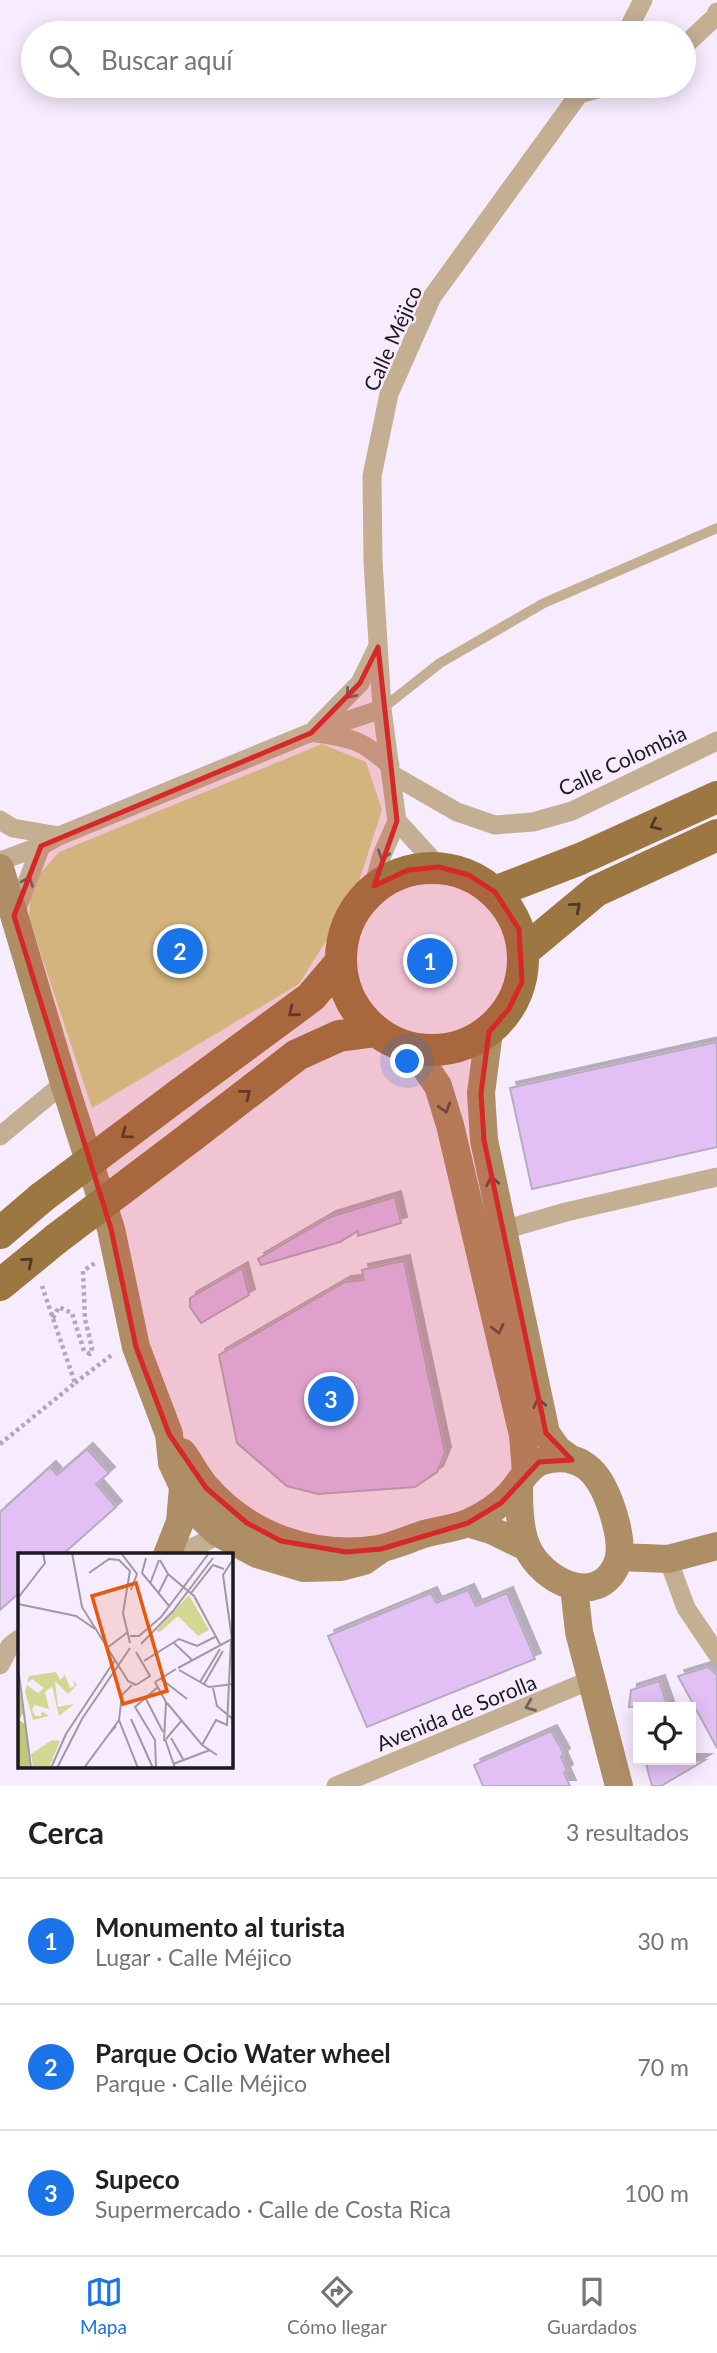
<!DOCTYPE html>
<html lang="es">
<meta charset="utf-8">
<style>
body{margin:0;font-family:Lato,sans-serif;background:#f2f2f2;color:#202124}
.controls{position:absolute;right:21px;bottom:21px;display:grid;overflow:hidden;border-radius:0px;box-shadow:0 4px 18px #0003}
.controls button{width:63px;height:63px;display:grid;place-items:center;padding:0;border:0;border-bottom:2px solid #e0e0e0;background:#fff;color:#202124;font:35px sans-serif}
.you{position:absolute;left:408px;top:1062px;width:24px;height:24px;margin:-18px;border:5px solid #fff;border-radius:50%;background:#1a73e8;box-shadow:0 0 0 10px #1a73e833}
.badge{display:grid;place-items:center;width:46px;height:46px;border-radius:50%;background:#1a73e8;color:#fff;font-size:23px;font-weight:700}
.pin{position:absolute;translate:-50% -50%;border:4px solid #fff;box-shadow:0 2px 7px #0006}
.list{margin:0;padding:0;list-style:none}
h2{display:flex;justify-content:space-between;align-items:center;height:91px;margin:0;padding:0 28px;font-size:30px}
h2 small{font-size:23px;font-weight:400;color:#757577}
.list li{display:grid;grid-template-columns:46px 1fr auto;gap:21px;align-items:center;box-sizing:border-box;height:126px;padding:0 28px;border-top:2px solid #e0e0e0}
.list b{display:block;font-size:26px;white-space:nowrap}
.list p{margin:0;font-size:23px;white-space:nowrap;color:#757577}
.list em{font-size:23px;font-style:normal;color:#757577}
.icon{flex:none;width:38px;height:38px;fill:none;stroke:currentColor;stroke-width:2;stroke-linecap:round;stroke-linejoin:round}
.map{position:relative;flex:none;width:717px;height:1786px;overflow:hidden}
.search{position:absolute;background:#fff;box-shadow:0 4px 18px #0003;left:21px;right:21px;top:21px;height:77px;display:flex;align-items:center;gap:18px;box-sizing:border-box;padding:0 24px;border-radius:38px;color:#757577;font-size:26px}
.sheet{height:469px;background:#fff}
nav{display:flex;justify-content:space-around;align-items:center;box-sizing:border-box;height:98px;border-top:2px solid #e0e0e0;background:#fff;font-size:19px;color:#757577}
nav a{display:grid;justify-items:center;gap:4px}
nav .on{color:#1a73e8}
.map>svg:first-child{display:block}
</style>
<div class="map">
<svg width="717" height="1786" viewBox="0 0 717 1786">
<defs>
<filter id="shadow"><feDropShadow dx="6" dy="-6" stdDeviation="0" flood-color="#0004"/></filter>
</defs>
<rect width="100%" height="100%" fill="#f7ecfe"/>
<!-- green -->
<path fill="#d2d792" d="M322,744L366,762L382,810L355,894L299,984L92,1108L29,918L31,884L59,852Z"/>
<!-- building -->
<path fill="#e2c0f6" stroke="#b6acbd" stroke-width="2" filter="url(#shadow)" d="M717,1042V1147L532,1189L510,1088Z
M395,1197L401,1223L358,1236V1231L340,1242L261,1265L258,1259L330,1217Z
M404,1261L445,1453L437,1472L415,1487L318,1494L287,1486L237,1443L219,1355L345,1282L364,1280L362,1270Z
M242,1268L249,1295L201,1323L190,1307V1298Z
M87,1449L109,1473L96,1484L116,1507L62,1555H19V1593L0,1610V1512L50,1467L57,1475Z
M468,1590L476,1606L507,1593L535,1659L367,1727L328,1636L431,1593L436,1603Z
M708,1667L717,1675V1748L678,1676Z
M659,1681L668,1707H629L631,1690Z
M551,1731L564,1754L561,1757L567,1770L564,1773L570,1786H483L474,1765Z
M645,1760H705L661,1786H652Z"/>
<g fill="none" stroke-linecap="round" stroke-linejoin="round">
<!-- path -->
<path stroke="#b0a8b6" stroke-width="4.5" stroke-dasharray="3.5 3.5" stroke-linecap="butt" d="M53,1318L59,1307L72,1313L84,1351L90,1354L92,1348L85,1319L83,1271L95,1263
M75,1383L113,1354
M0,1444L75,1383L42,1286"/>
<!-- service -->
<path stroke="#c4af93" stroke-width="10" d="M383,708L440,663L544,603L717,528"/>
<!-- minor -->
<path stroke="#c4af93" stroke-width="19" d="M626,33L643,0
M684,46L715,17L717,12
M579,94L609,86
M315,729L360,683L377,648
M316,733C354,739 360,739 390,765
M391,774L457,812L495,825L533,822L572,811L717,741
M0,820L13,828L59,836
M397,821L439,867
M0,861L41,846L59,836L307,734L382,709
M372,891L382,855L397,821L382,709L373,561L372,476L389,394L432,297L585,86
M14,916L41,846
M0,1136L64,1083
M503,1230L566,1212L717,1177
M176,1555L209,1540L218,1533
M668,1559L686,1608L717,1654
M0,1665L10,1646L19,1639
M336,1786L593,1679"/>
<!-- secondary -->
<path stroke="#ae8f65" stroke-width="28" d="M0,868L64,1083L111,1229L136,1347L169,1434L172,1463L194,1510L218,1533L257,1554L304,1568L341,1567L364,1561L381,1549
M489,1032L481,1093L484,1140L546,1433L558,1450L572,1460
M412,1048L438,1086L450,1125L523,1435L526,1473
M182,1452C191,1464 197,1477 206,1487C249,1537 315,1559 378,1549C394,1546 409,1539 424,1534C438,1530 458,1528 470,1522C483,1516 499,1506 509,1495C520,1484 527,1466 542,1461C589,1447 606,1485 616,1523C619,1535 622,1552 617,1564C597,1610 541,1580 527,1547C519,1529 519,1503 519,1484
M468,1523L491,1530L526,1547
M167,1555L180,1522L183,1487
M619,1557L668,1559L717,1546
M574,1587L579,1632L619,1786"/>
<!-- primary -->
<path stroke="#9d7741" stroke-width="32" d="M341 959a91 91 0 1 1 182 0a91 91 0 1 1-182 0Z
M495,892L580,859L717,797
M524,951L596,891L717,835
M181,1093L311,997L340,963
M192,1136L297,1055L339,1036L376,1031
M0,1233L41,1198
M0,1285L56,1239"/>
<!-- primary-bridge -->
<path stroke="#9d7741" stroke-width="32" d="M41,1198L181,1093
M56,1239L192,1136"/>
</g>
<!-- one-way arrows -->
<defs><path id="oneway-chevron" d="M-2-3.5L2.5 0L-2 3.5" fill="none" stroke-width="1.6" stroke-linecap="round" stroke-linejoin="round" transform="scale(1.75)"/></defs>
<g stroke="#70645a">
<use href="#oneway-chevron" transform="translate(350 694) rotate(131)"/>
<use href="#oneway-chevron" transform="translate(383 855) rotate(110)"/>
<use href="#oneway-chevron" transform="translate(28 881) rotate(-69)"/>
<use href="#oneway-chevron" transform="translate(530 1706) rotate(158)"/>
</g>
<g stroke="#4a3a2c">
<use href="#oneway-chevron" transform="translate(655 825) rotate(155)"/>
<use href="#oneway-chevron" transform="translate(576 907) rotate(-41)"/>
<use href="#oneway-chevron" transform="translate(293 1012) rotate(141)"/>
<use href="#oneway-chevron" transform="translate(246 1094) rotate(-38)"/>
<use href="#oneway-chevron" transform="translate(126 1134) rotate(143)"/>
<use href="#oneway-chevron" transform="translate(28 1262) rotate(-40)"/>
</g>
<g stroke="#5e4e3f">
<use href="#oneway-chevron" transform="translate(445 1108) rotate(73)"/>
<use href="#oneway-chevron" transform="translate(492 1181) rotate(-102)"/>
<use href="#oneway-chevron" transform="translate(498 1329) rotate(77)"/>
<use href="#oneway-chevron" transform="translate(539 1403) rotate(-102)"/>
</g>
<!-- marked area -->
<path fill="#d62828" fill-opacity="0.2" stroke="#d62828" stroke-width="5" stroke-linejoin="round" d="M378,647L397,821L374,886L408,870L439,867L469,875L495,892L519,929L522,982L509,1009L489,1032L481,1093L484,1140L546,1433L572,1460L539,1462L501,1503L468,1523L381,1549L346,1552L281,1541L247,1523L206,1488L169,1434L136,1347L111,1229L14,916L41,846L311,733L360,683Z"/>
<g text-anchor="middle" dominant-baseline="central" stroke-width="5" stroke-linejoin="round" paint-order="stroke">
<!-- street labels -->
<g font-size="21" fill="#1d1920" stroke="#f7ecfe">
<text transform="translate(392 338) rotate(-66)">Calle Méjico</text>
<text transform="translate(622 760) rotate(-25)">Calle Colombia</text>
<text transform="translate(456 1712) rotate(-22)">Avenida de Sorolla</text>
</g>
</g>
<!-- overview -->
<g transform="translate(18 1553)">
<rect width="215" height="215" fill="#f7ecfe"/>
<path d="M171,42L191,77L180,83L160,63L142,79L138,78ZM38,119L42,127L47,122L52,135L57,133L55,127L59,132L50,141L37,128L40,154L56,151L41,163L34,133L27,139L31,156L17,152L14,156L17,163H23L24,158L31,163L15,167L7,138L9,132L20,140L26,135L14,126L9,130L11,123ZM34,187L42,188L31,215H15L13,201Z" fill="#d2d792"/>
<path d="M0,126L5,160L1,167L7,171L12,215H0Z" fill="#c1c678"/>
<path fill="none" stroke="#a098a5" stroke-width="2" d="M54,0L64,54L110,128L118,132M103,0L119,21L113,37M128,5L124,20L152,54M142,7L150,21L176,43L203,93M71,20L91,6L101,7L112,18L105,60L112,90M132,31L141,7M173,40L195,12L206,16M140,41L150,21M0,45L27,10L25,0M0,51L58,63L77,76M112,83H121L143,64L191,0M156,90L174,107M123,91L155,58L195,5M89,95L110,79M118,99L132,123L118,132M126,108L161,86L179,93L197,84M0,114L13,215M160,115L214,86L205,22L216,5M161,117L191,134L216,131M142,125L169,146M137,129L148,149L146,188M137,129L158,116M182,129L202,96M186,131L205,98M114,132L104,142L101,167L120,215M195,135L199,153L216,167M127,144L145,179M149,150L184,192L199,202M113,166L135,215M98,173L91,181L101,167M153,185L165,206M147,186L157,215M148,186L164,167M184,192L198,167L209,172L213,88M155,211L192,197M33,215L48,181L97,107M39,215L64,166L112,95M66,215L91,181M138,215L137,187L117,154L140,134"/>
<path fill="#e8590c" fill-opacity="0.15" stroke="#e8590c" stroke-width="3.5" d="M118,30L149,138L105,151L74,43Z"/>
<rect width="215" height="215" fill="none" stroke="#1d1920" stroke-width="3.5"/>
</g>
</svg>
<div class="controls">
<button><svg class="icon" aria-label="locate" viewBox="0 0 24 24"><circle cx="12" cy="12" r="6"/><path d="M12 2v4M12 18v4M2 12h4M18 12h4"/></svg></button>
</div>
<div class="you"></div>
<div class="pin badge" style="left:430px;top:961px">1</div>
<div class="pin badge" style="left:180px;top:951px">2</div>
<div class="pin badge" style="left:331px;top:1399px">3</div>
<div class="search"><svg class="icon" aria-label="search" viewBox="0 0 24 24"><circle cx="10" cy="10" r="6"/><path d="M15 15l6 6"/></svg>Buscar aquí</div>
</div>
<section class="sheet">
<h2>Cerca<small>3 resultados</small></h2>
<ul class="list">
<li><span class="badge">1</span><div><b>Monumento al turista</b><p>Lugar · Calle Méjico</p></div><em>30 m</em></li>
<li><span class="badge">2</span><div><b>Parque Ocio Water wheel</b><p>Parque · Calle Méjico</p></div><em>70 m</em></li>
<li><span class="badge">3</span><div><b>Supeco</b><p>Supermercado · Calle de Costa Rica</p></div><em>100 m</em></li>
</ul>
</section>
<nav>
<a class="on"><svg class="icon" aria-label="map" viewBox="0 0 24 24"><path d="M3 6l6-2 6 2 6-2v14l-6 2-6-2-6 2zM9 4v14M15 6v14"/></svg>Mapa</a>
<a><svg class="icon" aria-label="directions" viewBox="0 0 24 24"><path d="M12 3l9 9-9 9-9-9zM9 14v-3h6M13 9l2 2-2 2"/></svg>Cómo llegar</a>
<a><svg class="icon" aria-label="saved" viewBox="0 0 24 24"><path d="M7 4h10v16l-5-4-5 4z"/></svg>Guardados</a>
</nav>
